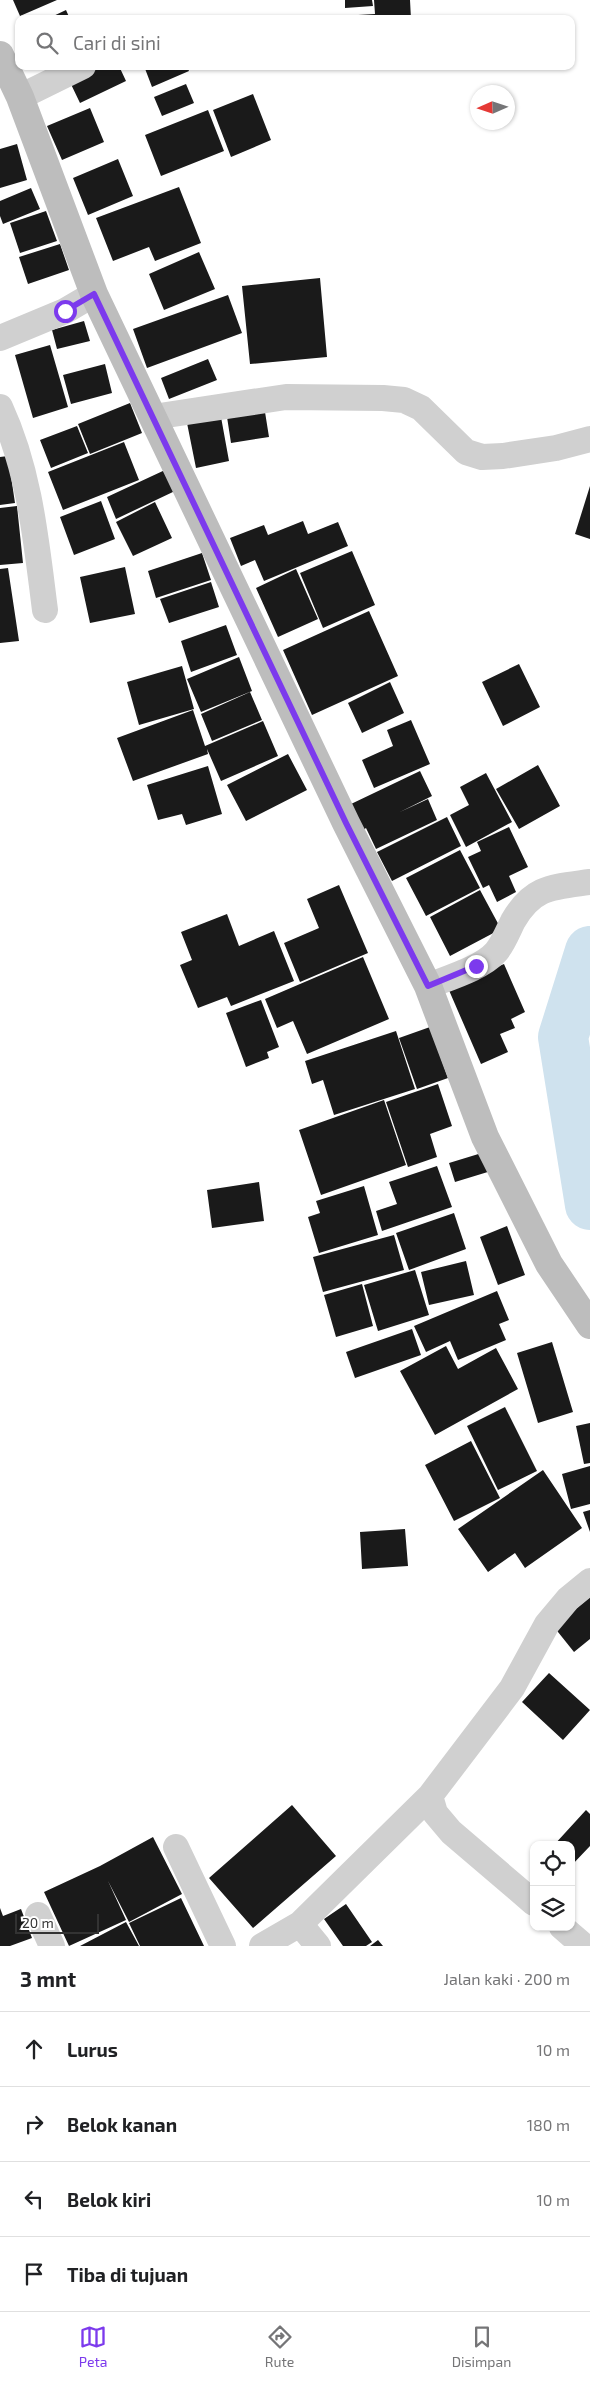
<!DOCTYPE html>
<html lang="id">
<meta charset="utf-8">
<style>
body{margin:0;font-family:"Exo 2",sans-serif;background:#f2f2f2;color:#202124}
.controls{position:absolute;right:15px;bottom:15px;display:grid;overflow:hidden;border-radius:10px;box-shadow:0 1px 4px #0004}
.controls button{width:45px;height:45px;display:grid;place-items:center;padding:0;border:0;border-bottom:1px solid #e0e0e0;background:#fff;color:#202124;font:25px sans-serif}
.compass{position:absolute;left:470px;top:85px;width:45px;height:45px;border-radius:50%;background:#fff;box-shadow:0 1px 4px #0004;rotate:267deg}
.scale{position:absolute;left:15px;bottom:12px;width:84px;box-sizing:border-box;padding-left:5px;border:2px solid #333;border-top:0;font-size:14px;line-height:18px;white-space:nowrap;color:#333;-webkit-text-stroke:4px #fff;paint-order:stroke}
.stop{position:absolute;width:15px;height:15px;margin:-11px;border:4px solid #7c3aed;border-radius:50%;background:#fff}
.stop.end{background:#7c3aed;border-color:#fff;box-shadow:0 1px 5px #0008}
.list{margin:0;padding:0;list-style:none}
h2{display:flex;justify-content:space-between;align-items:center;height:65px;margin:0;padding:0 20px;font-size:21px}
h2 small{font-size:16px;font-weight:400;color:#757577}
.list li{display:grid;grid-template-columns:32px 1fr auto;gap:15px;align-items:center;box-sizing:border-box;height:75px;padding:0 20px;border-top:1px solid #e0e0e0}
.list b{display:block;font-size:19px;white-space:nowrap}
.list em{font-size:16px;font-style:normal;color:#757577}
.icon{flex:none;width:28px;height:28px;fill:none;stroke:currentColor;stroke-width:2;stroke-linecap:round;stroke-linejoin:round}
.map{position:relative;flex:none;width:590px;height:1946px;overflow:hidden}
.search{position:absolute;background:#fff;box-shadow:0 1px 4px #0004;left:15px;right:15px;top:15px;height:55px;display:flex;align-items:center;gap:12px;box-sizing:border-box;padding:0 18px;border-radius:10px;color:#757577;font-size:19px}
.sheet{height:365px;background:#fff}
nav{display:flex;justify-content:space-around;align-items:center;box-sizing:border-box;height:70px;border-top:1px solid #e0e0e0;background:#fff;font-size:14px;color:#757577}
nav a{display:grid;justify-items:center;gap:2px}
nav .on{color:#7c3aed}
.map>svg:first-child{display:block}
</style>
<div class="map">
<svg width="590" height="1946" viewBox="0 0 590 1946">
<rect width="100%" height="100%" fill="#fff"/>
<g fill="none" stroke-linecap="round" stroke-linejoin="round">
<!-- river -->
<path stroke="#cfe2ee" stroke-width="50" d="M590,951L563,1037L590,1205"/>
</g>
<!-- building -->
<path fill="#1a1a1a" d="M13,0H57L20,16Z
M345,0H372L373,6L345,8Z
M374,0H410L411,19H324V17L375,14Z
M66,10L70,19H47Z
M94,66H119L126,81L80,103L68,78Z
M144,66H187L189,71L152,87Z
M186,84L194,103L162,116L154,97Z
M253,94L271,140L231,157L213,110Z
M90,108L104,142L62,160L47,126Z
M208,110L224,151L161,176L145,135Z
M17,144L27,180L0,188V149Z
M118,159L133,196L88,215L73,178Z
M179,187L201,243L155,261L149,247L113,261L96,218Z
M31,188L40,209L3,224L0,216V201Z
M46,211L57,241L20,253L10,223Z
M60,244L69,270L28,284L19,257Z
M199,252L215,289L164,310L149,274Z
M320,278L327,357L250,364L242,286Z
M228,295L242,333L147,368L133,329Z
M84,321L90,341L57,349L52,330Z
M50,345L68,407L33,418L15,355Z
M208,359L217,380L169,399L161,378Z
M105,364L112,393L71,404L63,375Z
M130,403L142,433L90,454L78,424Z
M265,412L269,437L231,443L227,417Z
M221,417L229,461L196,468L187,423Z
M77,426L88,453L51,468L40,440Z
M124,442L139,480L63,510L48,472Z
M8,456L15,503L0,505V457Z
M165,470L175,491L116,519L107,497Z
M590,486V539L575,534Z
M101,501L115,539L74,555L60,517Z
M155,502L172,538L133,556L116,522Z
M17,506L23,563L0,565V508Z
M303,521L308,534L338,522L348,546L264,581L255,560L241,566L230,538L264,525L268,535Z
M352,551L375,605L323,628L300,573Z
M202,553L211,580L156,598L148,571Z
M125,567L135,614L90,623L80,577Z
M8,568L19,641L0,643V569Z
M296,569L318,619L278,637L256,588Z
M211,582L219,607L169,623L160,599Z
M369,611L398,676L312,715L283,650Z
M226,625L237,655L191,672L181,641Z
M239,657L252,691L201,712L187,679Z
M519,664L540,707L503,726L482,682Z
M182,666L194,709L139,725L127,682Z
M390,682L404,713L362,733L348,703Z
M250,692L262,720L212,741L201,714Z
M193,710L205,746L263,721L278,756L221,781L207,749L208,754L133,781L117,738Z
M411,720L430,764L374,788L362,760L393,746L387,730Z
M288,754L307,790L246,821L227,785Z
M538,765L560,806L519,829L496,789Z
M208,766L222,814L186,825L182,814L158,820L147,785Z
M420,771L432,796L400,812L428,799L437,820L376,849L366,828L363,830L351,804Z
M486,773L512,822L466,847L450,815L469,805L460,787Z
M447,817L461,846L392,881L377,852Z
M509,827L528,867L509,876L516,892L497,902L489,885L483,888L468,857L481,851L477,842Z
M460,850L480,888L426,916L406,878Z
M339,885L368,953L300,982L284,943L319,928L307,899Z
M480,890L501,929L450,956L430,917Z
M227,914L239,946L274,931L294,981L231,1006L227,997L198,1008L180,965L192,960L181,932Z
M363,957L389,1019L307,1054L293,1021L277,1028L265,999Z
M504,964L525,1012L511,1019L515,1028L500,1034L508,1052L481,1064L448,988Z
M261,1000L279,1047L267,1052L269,1058L246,1067L226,1013Z
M430,1027L448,1078L417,1089L399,1038Z
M396,1031L415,1089L334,1115L323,1080L312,1084L305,1061Z
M438,1084L452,1126L430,1134L437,1157L408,1167L386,1102Z
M384,1100L406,1165L321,1195L299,1130Z
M485,1152L491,1171L455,1182L449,1163Z
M437,1166L452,1207L382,1231L376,1211L397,1204L389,1182Z
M259,1182L264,1221L212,1228L207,1190Z
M364,1186L378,1235L319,1253L308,1217L320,1213L316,1201Z
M454,1213L466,1249L409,1270L396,1233Z
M507,1226L525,1275L498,1285L480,1237Z
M394,1235L404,1270L323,1292L313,1257Z
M466,1261L474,1295L429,1305L421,1272Z
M415,1270L429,1315L378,1331L364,1285Z
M362,1284L373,1326L336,1337L324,1295Z
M497,1291L509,1320L499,1324L506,1340L458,1360L450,1341L426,1352L414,1326Z
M412,1329L421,1355L355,1378L346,1352Z
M552,1342L573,1412L538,1423L517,1353Z
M446,1346L458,1369L496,1348L518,1389L435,1435L400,1371Z
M505,1407L537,1471L498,1490L467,1426Z
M590,1423V1463L584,1464L576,1426Z
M471,1441L500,1498L454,1521L425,1465Z
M590,1466V1504L571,1509L562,1474Z
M543,1470L582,1528L525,1568L515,1553L488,1572L458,1529Z
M590,1510V1532L583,1512Z
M405,1529L408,1566L362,1569L360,1532Z
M590,1597V1639L574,1652L554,1627Z
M549,1673L590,1710L563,1740L522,1702Z
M292,1805L336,1856L253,1928L209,1878Z
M586,1810L590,1814V1846L571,1866V1845H554Z
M153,1837L182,1894L129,1922L108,1881L126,1920L69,1946L44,1892L100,1866Z
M181,1898L204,1946H140L129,1923Z
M346,1904L372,1942L366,1946H343L324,1919Z
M0,1908L3,1916L21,1909L32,1938L10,1946H0Z
M126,1922L139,1946H80Z
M378,1940L383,1946H370Z"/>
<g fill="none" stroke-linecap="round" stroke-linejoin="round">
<!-- street -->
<path stroke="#d0d0d0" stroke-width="26" d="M20,97L83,66
M0,338L65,311L94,294
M0,407C30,472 36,540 45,610
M153,417L286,397L383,398L404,400L421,408L466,452L482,457L503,456L556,448L590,439
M428,986C448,978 482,968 496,952C503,944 508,931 513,921C533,886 553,887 590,882
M176,1847L223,1946
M534,1903L451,1832L435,1813L430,1796L512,1688L547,1624L568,1599L590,1581
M38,1915L52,1946
M300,1924L318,1946
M562,1927L584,1946
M262,1946L300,1924L430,1796"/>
<!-- secondary -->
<path stroke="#bdbdbd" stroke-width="28" d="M0,55L20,97L94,294L346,823L428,986L485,1137L549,1264L590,1325"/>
</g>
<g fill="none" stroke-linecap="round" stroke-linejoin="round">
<!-- route -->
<path stroke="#7c3aed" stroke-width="6" d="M65,311L94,294L346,823L428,986L476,966"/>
</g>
</svg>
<div class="controls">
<button><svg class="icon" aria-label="locate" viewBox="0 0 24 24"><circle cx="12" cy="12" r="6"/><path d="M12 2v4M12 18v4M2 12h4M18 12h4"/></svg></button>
<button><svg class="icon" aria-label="layers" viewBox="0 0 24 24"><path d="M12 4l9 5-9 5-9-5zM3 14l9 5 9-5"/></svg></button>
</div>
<svg class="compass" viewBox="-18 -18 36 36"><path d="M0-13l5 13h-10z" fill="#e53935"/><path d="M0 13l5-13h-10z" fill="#757577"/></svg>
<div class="scale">20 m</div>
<div class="stop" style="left:65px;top:311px"></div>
<div class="stop end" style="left:476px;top:966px"></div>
<div class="search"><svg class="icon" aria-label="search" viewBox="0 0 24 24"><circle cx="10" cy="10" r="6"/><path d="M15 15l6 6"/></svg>Cari di sini</div>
</div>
<section class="sheet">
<h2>3 mnt<small>Jalan kaki · 200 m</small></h2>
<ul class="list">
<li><svg class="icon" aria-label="ahead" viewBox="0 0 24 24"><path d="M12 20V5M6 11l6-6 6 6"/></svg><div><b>Lurus</b></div><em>10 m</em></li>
<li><svg class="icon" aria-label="right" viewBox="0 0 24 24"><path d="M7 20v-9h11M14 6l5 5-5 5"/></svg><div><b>Belok kanan</b></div><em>180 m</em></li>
<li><svg class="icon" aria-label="left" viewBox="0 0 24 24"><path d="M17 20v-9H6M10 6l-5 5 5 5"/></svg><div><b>Belok kiri</b></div><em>10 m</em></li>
<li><svg class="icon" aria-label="arrive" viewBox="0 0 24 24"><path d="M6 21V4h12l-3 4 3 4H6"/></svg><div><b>Tiba di tujuan</b></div></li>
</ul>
</section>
<nav>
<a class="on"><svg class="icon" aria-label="map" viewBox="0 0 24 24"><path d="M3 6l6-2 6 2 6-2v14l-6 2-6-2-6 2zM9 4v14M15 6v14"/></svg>Peta</a>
<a><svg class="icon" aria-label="directions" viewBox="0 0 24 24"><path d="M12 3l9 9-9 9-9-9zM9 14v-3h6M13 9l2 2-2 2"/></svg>Rute</a>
<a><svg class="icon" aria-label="saved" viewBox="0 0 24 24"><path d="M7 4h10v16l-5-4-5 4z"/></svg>Disimpan</a>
</nav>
